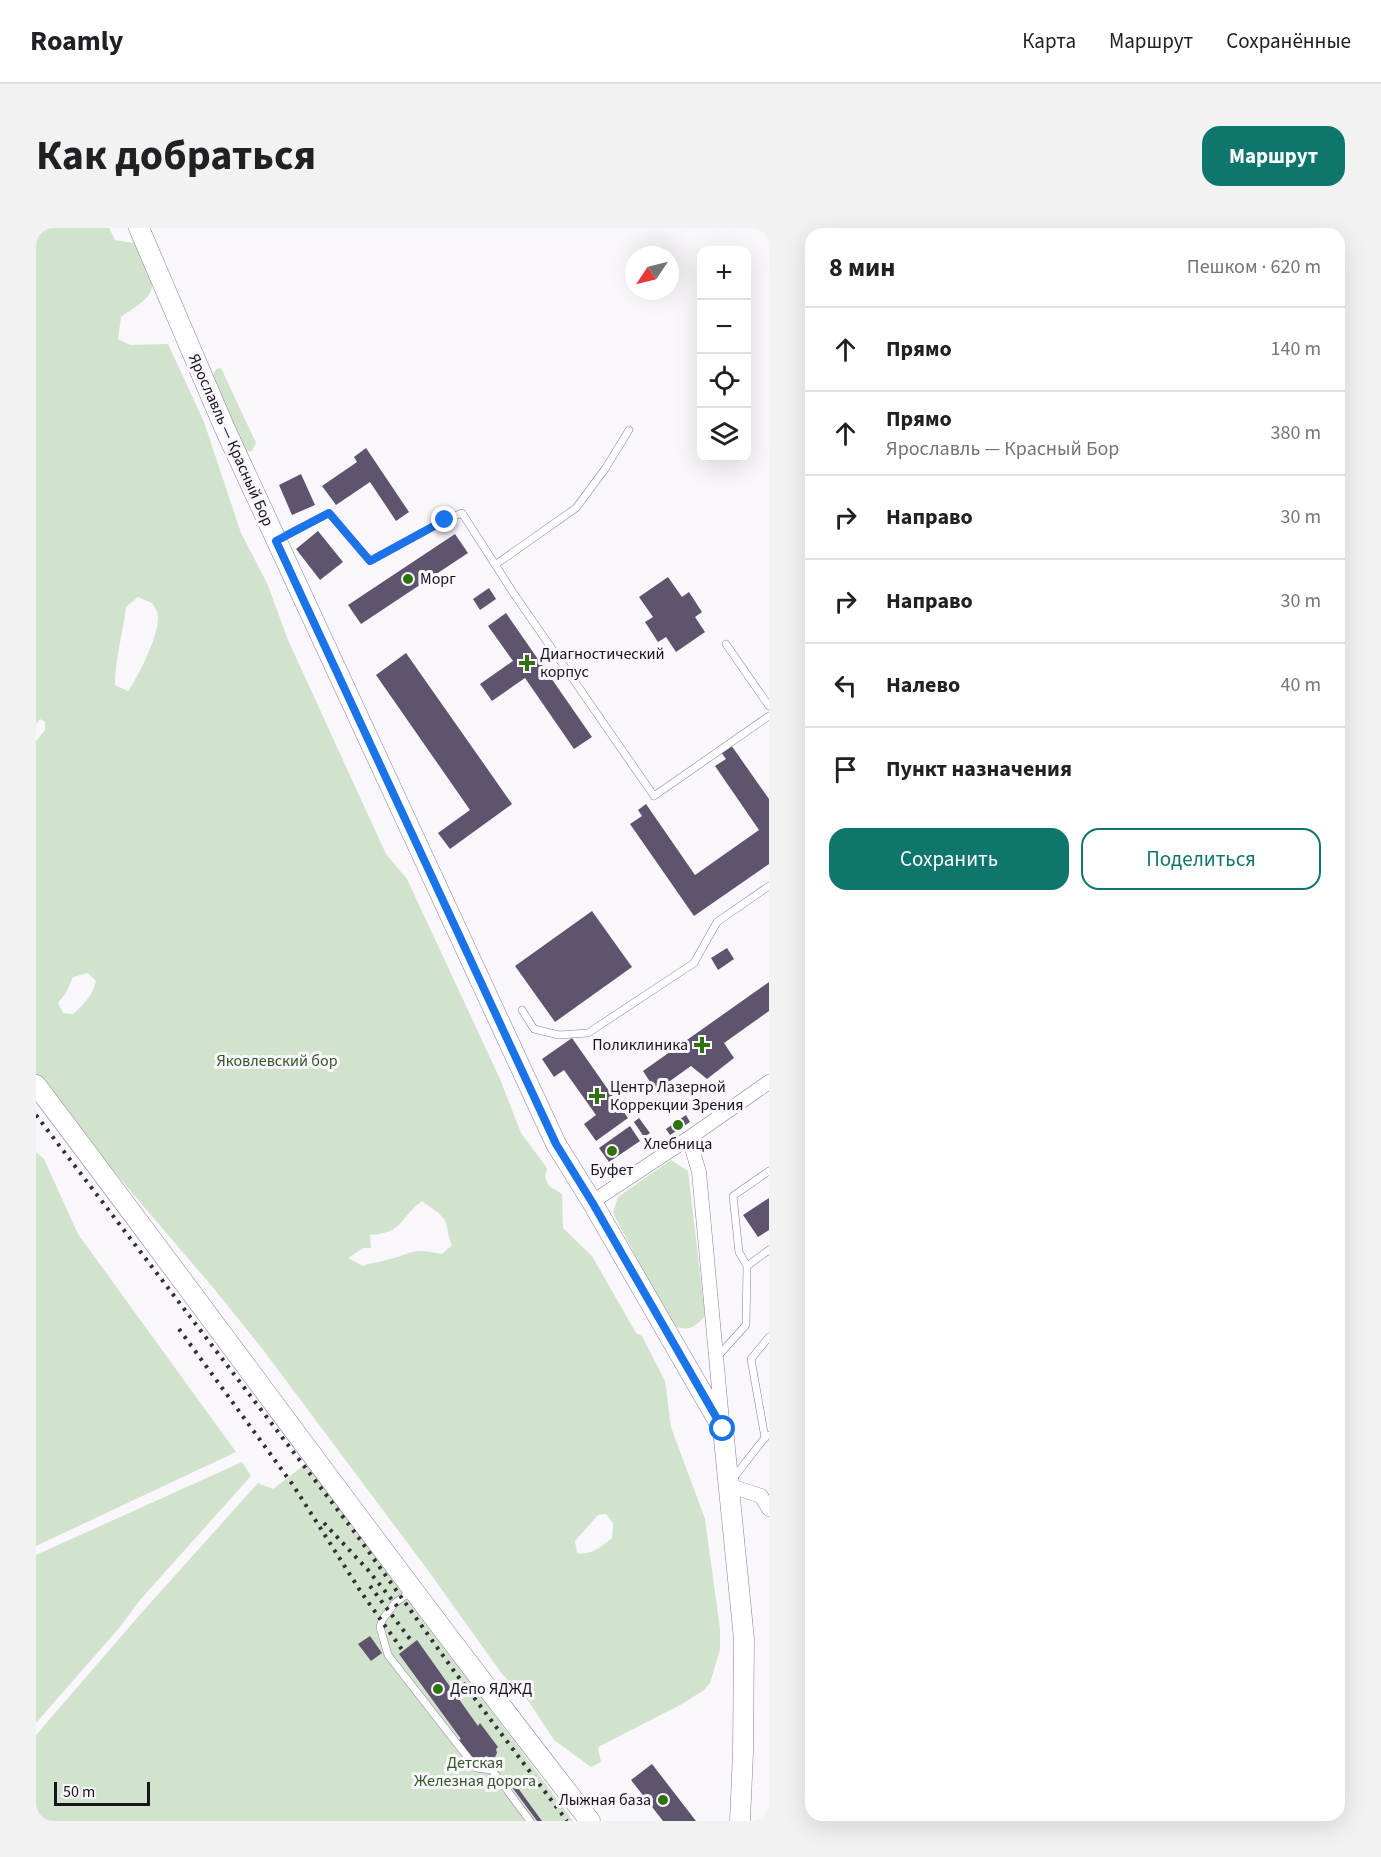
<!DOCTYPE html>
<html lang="ru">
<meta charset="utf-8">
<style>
body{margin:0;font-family:"Source Sans 3",sans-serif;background:#f2f2f2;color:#202124}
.controls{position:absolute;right:18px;top:18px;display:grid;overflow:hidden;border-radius:12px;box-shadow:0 6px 24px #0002}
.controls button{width:54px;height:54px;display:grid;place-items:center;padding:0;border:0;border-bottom:2px solid #e0e0e0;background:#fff;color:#202124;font:30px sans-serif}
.compass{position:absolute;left:589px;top:18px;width:54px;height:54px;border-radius:50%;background:#fff;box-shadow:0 6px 24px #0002;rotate:235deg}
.scale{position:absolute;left:18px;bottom:15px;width:96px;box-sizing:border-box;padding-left:6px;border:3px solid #18141e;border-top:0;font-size:16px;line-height:21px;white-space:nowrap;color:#18141e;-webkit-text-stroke:4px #f9f6fc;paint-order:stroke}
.stop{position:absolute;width:18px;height:18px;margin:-14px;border:4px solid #1a73e8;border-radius:50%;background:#fff}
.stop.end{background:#1a73e8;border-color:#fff;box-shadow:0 2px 6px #0008}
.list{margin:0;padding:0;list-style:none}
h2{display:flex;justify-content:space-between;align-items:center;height:78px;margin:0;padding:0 24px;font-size:26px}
h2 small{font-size:20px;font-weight:400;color:#757577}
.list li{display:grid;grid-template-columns:39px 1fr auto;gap:18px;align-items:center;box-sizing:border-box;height:84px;padding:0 24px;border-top:2px solid #e0e0e0}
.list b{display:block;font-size:22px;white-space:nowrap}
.list p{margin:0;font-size:20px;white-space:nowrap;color:#757577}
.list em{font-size:20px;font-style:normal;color:#757577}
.actions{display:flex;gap:12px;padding:18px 24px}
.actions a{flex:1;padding:14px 0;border:2px solid #0f766e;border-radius:18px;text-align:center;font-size:21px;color:#0f766e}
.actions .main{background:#0f766e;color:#fff}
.icon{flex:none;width:33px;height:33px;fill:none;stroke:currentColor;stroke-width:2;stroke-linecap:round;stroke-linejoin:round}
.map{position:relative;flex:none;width:733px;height:1593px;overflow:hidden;border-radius:18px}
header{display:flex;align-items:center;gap:36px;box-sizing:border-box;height:84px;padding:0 30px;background:#fff;border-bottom:2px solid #e0e0e0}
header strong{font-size:28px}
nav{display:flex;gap:33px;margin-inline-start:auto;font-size:21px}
.intro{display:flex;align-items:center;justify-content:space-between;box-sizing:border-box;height:144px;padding:0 36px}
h1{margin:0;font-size:42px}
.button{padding:15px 27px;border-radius:18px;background:#0f766e;color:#fff;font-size:21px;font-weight:700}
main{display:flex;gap:36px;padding:0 36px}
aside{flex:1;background:#fff;border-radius:18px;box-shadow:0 6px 24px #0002}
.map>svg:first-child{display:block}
</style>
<header>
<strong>Roamly</strong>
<nav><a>Карта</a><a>Маршрут</a><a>Сохранённые</a></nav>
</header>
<div class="intro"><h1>Как добраться</h1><a class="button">Маршрут</a></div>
<main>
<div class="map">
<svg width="733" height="1593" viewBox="0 0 733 1593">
<rect width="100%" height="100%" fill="#f9f6fc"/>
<!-- green -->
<path fill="#d2e3cd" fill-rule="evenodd" d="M0,0H73L79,12L98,15C107,28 124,53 112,68C106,76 93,83 85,89L82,111L94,117L132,116L168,194L205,305L231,355L252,412L350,626L371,651L464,851L485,905L511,940L509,949L513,958L526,966L527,1000L556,1028L600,1105L606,1108L629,1153L635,1199L669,1291L684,1401V1422L674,1455L668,1462L646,1476L562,1519L565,1534L555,1539L518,1512L493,1474L466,1446L391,1341L228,1123L179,1062L45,905L0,846V513L9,502V494L4,491L0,496ZM102,369L116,375C118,378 122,384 122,388C123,408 103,447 92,463L79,457C79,431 87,405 90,379ZM52,745L60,753C57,767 48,776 37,786L27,785L22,775L30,765L37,749ZM386,973C393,979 405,985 409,993C413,1000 410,1006 416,1017L406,1026C374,1019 379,1025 350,1032C342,1035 335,1034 327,1038L312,1030L327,1020H335L334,1007C368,1005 363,990 386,973ZM570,1286L577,1295L576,1310C566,1318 555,1328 541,1325L539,1313L562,1287Z
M185,140L220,215L216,223L206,224L175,151L180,141Z
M0,924L8,931L42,1006L200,1224L0,1318Z
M635,932L652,943L669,1088C657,1101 654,1103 636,1098L577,985L582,969Z
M206,1234L215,1248L104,1372L84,1399L0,1495V1327Z
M272,1234L537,1593H0V1507L108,1382L222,1255L237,1261Z"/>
<!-- building -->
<path fill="#5f546e" d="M330,220L373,284L360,293L334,254L300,277L286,258L321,234L318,229Z
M265,246L279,277L256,287L243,257Z
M282,303L307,334L284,352L260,321Z
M419,306L432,325L325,396L312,377Z
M632,349L646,369L653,364L666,384L659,389L669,404L640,424L630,409L622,414L609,394L617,389L603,369Z
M453,360L460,371L444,382L437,371Z
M470,385L556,509L538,521L489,450L456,473L444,456L477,433L452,398Z
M370,425L476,576L414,621L402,605L434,582L340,447Z
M695,517L733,571V636L658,688L594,596L606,588L602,582L610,576L659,647L723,602L679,538L690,531L685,524Z
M556,683L596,739L519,794L479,738Z
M691,720L698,731L682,742L675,730Z
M733,754V783L688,815L698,830L671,851L655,838L620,863L607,843Z
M536,810L592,890L560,913L548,896L560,887L528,842L518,849L506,831Z
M650,887L654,894L634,907L630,901Z
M603,890L614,905L608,909L598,894Z
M594,898L604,913L573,934L563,920Z
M733,970V1002L722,1009L707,987Z
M334,1408L346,1425L335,1433L322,1416Z
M381,1412L442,1498L444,1495L462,1519L460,1521L461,1525L459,1529L454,1530L450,1528L439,1537L421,1513L425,1511L363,1426Z
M616,1536L660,1593H627L595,1552Z
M474,1549L506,1593H501L470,1551Z"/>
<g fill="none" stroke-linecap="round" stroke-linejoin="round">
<!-- lane casing -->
<g stroke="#8a7e9a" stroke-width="8">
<path id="lane" d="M241,312L293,285L334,333L409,292L426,285L478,366L618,568L733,488
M459,337L540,280L569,241L593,202
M690,416L733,478
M486,782L498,801L523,807L552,805L658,735L681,694L733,658
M711,1038L703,1024L697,968L733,943
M682,1128L710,1097L711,1038L733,1022
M729,1210L715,1131L733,1109
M695,1253L731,1207
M375,1363L359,1375L346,1392L344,1399L352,1427L440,1540L456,1542L494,1593"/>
</g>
<!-- street casing -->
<g stroke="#8a7e9a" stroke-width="15">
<path id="street" d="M653,910L663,944L686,1193
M556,974L653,910L733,854
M692,1257L725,1268L733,1281"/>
</g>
<!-- secondary casing -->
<g stroke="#8a7e9a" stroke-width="21">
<path id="secondary" d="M103,0L189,201L520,916L556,974L687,1201L708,1411L707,1525L704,1593
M0,857C185,1102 365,1351 554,1593"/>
</g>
<!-- lane -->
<use href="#lane" stroke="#fff" stroke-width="7"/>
<!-- street -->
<use href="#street" stroke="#fff" stroke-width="14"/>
<!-- secondary -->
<use href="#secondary" stroke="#fff" stroke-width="20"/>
<!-- rail -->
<path stroke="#322e37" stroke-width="4" stroke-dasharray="3 6" stroke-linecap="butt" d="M0,887L320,1306L418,1443L531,1593
M143,1101L257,1257L325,1364L367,1423
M288,1295L332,1342L365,1383
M334,1358L377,1415"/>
</g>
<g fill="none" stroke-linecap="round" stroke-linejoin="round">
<!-- route -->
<path stroke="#1a73e8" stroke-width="8" d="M409,292L334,333L293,285L240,313L520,916L556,974L687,1201"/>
</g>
<!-- markers -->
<g fill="#2f7311" stroke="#f9f6fc" stroke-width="2">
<circle cx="372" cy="351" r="6"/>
<path d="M488 426h6v6h6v6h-6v6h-6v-6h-6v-6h6z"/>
<path d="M663 808h6v6h6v6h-6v6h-6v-6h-6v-6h6z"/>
<path d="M558 859h6v6h6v6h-6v6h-6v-6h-6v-6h6z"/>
<circle cx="642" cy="897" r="6"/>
<circle cx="576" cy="923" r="6"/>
<circle cx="402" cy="1461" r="6"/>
<circle cx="627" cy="1572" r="6"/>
</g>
<g text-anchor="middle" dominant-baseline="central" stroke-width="6" stroke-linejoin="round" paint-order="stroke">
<!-- street labels -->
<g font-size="16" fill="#18141e" stroke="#f9f6fc">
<text transform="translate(195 212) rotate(66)">Ярославль — Красный Бор</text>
</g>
<!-- poi labels -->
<g font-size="16" fill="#18141e" stroke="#f9f6fc" text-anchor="start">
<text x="384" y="351">Морг</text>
<text x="504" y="426">Диагностический<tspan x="504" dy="18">корпус</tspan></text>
<text x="652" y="817" text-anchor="end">Поликлиника</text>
<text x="574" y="859">Центр Лазерной<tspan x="574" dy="18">Коррекции Зрения</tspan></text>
<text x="642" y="916" text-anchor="middle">Хлебница</text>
<text x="576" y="942" text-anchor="middle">Буфет</text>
<text x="414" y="1461">Депо ЯДЖД</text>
<text x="615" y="1572" text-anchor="end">Лыжная база</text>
</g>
<!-- park labels -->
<g font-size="16" fill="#335727" stroke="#f9f6fc">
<text x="241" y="833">Яковлевский бор</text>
<text x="439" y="1535">Детская<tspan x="439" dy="18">Железная дорога</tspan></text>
</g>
</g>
</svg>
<div class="controls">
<button>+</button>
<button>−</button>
<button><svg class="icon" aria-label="locate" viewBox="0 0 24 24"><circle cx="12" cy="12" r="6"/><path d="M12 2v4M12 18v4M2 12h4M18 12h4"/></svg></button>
<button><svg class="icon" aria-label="layers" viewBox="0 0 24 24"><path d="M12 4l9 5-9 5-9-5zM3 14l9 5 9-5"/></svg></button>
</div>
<svg class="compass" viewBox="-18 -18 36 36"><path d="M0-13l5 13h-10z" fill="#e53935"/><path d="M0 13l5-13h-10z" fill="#757577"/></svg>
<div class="scale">50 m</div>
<div class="stop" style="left:687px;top:1201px"></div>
<div class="stop end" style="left:409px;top:292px"></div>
</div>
<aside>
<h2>8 мин<small>Пешком · 620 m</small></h2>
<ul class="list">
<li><svg class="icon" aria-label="ahead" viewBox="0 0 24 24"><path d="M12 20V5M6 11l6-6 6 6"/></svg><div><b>Прямо</b></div><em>140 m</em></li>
<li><svg class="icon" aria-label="ahead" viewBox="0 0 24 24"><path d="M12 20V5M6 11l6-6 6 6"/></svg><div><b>Прямо</b><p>Ярославль — Красный Бор</p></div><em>380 m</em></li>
<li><svg class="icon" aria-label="right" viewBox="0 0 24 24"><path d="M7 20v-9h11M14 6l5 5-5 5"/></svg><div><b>Направо</b></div><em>30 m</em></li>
<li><svg class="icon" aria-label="right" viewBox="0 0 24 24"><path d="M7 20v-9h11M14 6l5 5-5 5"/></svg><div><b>Направо</b></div><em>30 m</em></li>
<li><svg class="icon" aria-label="left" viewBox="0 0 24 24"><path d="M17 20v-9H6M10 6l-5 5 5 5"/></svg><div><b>Налево</b></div><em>40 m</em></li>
<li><svg class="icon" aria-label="arrive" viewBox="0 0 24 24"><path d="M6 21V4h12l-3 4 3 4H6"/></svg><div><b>Пункт назначения</b></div></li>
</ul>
<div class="actions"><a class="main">Сохранить</a><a>Поделиться</a></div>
</aside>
</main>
